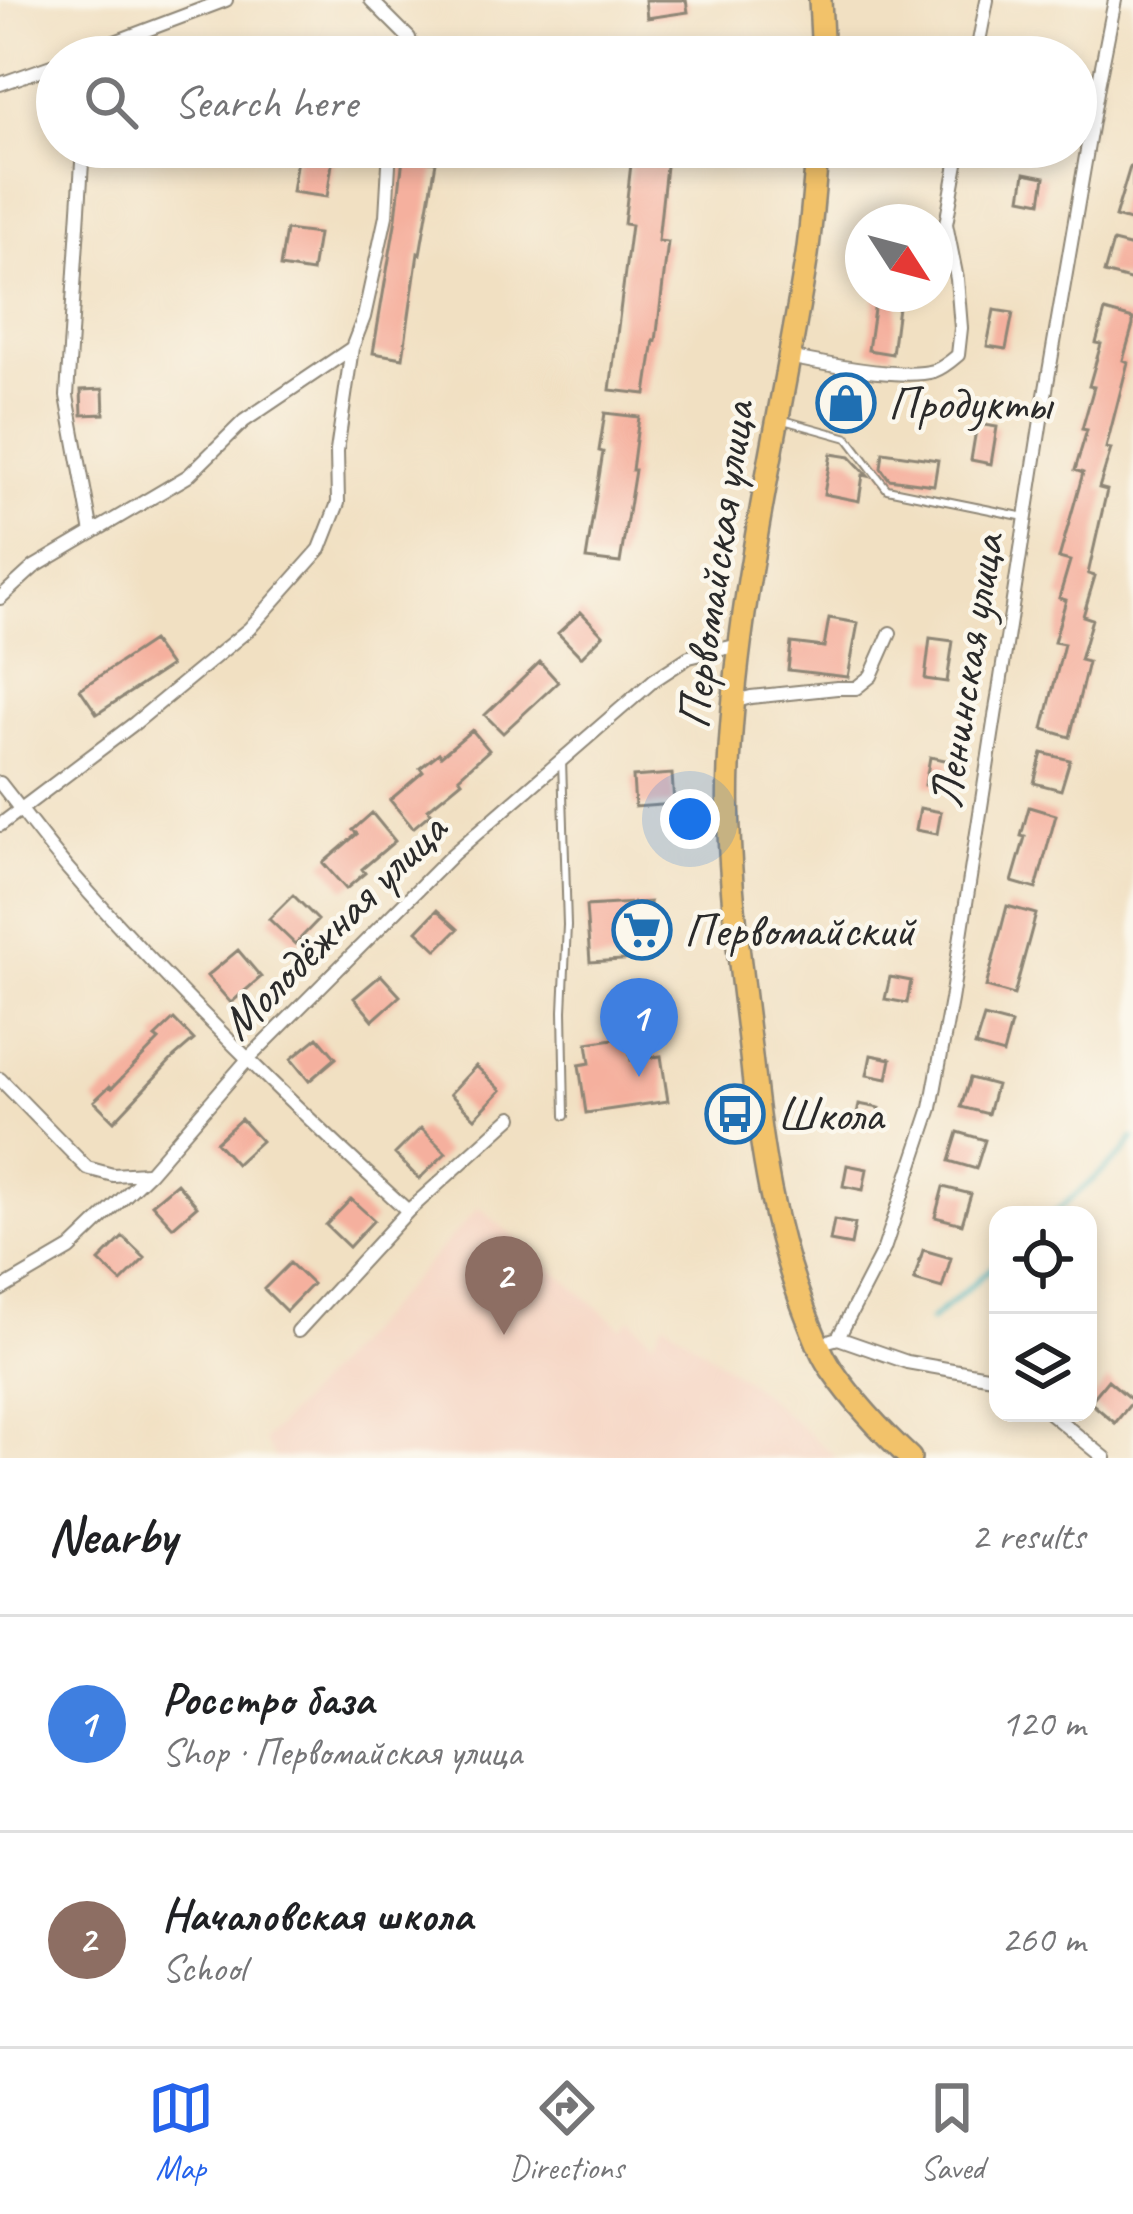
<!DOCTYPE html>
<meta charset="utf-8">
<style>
body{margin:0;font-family:Caveat,sans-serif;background:#f2f2f2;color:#202124}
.controls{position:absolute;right:36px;bottom:36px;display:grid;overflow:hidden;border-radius:24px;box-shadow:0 6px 18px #0003}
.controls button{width:108px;height:108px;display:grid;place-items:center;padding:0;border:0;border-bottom:3px solid #e0e0e0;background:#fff;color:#202124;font:60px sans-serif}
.compass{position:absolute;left:845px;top:204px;width:108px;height:108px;border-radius:50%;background:#fff;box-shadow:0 6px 18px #0003;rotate:126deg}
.you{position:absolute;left:690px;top:819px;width:42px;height:42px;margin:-30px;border:9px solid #fff;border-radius:50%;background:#1a73e8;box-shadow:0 0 0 18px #1a73e833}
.badge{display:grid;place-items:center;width:78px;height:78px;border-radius:50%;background:#2563eb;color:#fff;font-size:39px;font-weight:700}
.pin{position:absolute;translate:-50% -99px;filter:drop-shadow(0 3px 6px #0008)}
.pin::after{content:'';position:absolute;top:63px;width:42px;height:36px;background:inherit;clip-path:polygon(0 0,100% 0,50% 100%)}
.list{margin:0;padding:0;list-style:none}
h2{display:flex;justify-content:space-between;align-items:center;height:156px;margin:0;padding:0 48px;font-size:51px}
h2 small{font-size:39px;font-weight:400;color:#757577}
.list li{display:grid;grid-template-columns:78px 1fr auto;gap:36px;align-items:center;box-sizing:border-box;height:216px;padding:0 48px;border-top:3px solid #e0e0e0}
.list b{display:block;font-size:45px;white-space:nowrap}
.list p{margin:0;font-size:39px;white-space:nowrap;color:#757577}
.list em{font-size:39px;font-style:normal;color:#757577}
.icon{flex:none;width:66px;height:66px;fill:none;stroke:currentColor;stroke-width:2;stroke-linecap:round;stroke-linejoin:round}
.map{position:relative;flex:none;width:1133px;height:1458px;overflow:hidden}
.search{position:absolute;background:#fff;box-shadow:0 6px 18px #0003;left:36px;right:36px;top:36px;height:132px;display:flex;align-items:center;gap:30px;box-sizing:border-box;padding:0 42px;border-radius:66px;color:#757577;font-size:45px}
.sheet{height:588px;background:#fff}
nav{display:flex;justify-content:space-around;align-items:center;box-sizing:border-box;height:168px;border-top:3px solid #e0e0e0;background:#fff;font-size:33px;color:#757577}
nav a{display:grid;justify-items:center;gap:6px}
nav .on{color:#2563eb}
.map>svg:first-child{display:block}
</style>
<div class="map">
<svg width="1133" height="1458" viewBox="0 0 1133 1458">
<rect width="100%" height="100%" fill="#fbf7ec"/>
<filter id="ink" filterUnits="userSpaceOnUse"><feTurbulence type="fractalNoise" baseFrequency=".00833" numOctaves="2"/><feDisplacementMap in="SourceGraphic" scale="24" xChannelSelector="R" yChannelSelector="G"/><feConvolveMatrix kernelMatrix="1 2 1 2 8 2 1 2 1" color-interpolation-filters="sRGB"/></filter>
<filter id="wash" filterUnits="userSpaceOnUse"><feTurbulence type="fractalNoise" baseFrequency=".004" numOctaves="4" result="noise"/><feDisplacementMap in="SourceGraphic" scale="48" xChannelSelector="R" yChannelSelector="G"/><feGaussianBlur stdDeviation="2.7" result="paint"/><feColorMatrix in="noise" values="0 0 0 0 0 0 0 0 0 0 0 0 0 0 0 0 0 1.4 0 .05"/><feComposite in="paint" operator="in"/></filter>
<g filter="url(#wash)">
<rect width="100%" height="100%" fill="#f1e0c2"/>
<!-- built -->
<path fill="#f5d3c1" d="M479,1207L622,1328L630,1318L653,1341L664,1321L752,1385L837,1458H275L264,1441Z"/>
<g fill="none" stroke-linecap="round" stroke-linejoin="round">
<!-- stream -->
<path stroke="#46b5be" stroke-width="4.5" d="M1052,1215L1124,1153L1133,1138
M930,1321L998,1262"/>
</g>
<g id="blocks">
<!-- building -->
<path fill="#f5b09e" d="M645,0H686L688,12L647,18Z
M633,147H668L658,241L668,242L656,341L654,340L646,394L610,390L631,225L624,224Z
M298,152L333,157L327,197L292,192Z
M403,157L436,162L420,254L418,253L403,358L373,353L396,218Z
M1130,167H1133V222L1115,217Z
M1025,173L1045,177L1041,202L1021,198Z
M286,230L318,234L312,272L280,267Z
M1113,242L1133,247V281L1104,273Z
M876,296L899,299L892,354L868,350Z
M994,310L1013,313L1006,349L987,346Z
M1105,311L1133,319V325L1123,360L1128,362L1106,448L1111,449L1099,488L1107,490L1088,574L1095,576L1083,616L1092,619L1080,660L1088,662L1070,737L1043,729L1064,644L1054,642L1066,600L1059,598L1070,561L1059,558L1083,473L1075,470L1087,430L1082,429L1094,387L1089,386L1101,344L1096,343Z
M835,378L850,381L846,408L830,405Z
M103,389L104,414L82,415L81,390Z
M605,413L639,417L632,470H635L620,563L586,559L603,452L599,451Z
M977,424L997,427L991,464L971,460Z
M883,452L938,460L934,485L889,479L881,468Z
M831,454L850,457L868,476L863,475L859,501L824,494Z
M581,612L603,635L581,657L558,633Z
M829,618L858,623L848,677L788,670L791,643L824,647Z
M930,638L953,641L947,682L925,679Z
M152,641L170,666L97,714L80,689Z
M540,662L558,682L503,733L485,715Z
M472,730L489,750L459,777L462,781L428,809L431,813L413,828L390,800L423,772L420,768L439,753L441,756Z
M1042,753L1070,760L1061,790L1034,783Z
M930,757L950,761L944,789L925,785Z
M672,774L674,804L635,807L633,777Z
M1029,807L1056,815L1036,889L1012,882L1025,837L1021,836Z
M920,808L941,812L937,834L916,830Z
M372,813L395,841L362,869L365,873L346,889L323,863L357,834L353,830Z
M293,895L318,920L295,944L269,919Z
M650,902L654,958L590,962L586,906Z
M1007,906L1036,914L1014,995L986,987Z
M437,910L458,929L437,950L417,931Z
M238,950L261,977L231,1003L207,976Z
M381,975L400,996L373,1020L354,998Z
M890,977L911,981L907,1003L885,999Z
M984,1017L1011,1024L1003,1054L975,1046Z
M174,1019L194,1040L174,1057L114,1121L94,1101L110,1086L112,1088L159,1040L155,1037Z
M318,1037L336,1058L309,1081L291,1059Z
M627,1037L631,1060L661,1056L668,1101L586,1113L579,1065L590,1063L587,1043Z
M871,1055L891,1059L887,1079L867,1075Z
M476,1066L501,1090L475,1118L450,1094Z
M970,1078L996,1085L988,1114L961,1107Z
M859,1104L879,1108L875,1130L855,1126Z
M241,1119L261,1141L236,1164L216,1142Z
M421,1128L446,1153L419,1179L395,1154Z
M958,1132L985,1140L976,1169L949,1161Z
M847,1165L867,1169L863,1190L843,1186Z
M177,1183L197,1206L173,1227L152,1204Z
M943,1187L971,1194L962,1224L935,1217Z
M351,1199L374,1220L349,1247L326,1225Z
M834,1220L855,1224L851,1245L830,1241Z
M123,1237L145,1258L121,1282L99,1261Z
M923,1250L951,1258L942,1288L914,1280Z
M290,1263L312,1284L286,1311L264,1289Z
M1108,1380L1133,1401L1115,1423L1090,1402Z"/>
</g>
</g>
<g filter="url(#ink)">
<use href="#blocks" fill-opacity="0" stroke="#8e8676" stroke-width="3"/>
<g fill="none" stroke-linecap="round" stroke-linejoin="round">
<!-- service casing -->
<g stroke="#8e8676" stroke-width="10">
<path id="service" d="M780,419L848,438L887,489L1025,517
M562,760L567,925L563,1011L565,1116"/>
</g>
<!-- minor casing -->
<g stroke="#8e8676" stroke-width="16">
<path id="minor" d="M371,0L409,38L414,57
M75,57L226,0
M976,57L987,0
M0,84L57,64
M83,147L67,396L92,533
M789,357C823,364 902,380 934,371C943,368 951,361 958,355L961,328L957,279L946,224L960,147
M0,598L34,567L188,476L244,421L352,348
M733,702L751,697L837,688H856L871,676L890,633
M0,783C23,812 45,842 69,870C174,990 290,1103 408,1211
M0,825L135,723L249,629L320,549L338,503L337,451L352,348L364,317L386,216L390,147
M0,1079L87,1168L113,1175L146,1173
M0,1290L70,1249L149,1173L249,1058L453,854L654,680L689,657L739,645
M298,1331L408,1211L512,1117
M838,1338L884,1249L931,1108L951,1000L1043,407L1098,86L1115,0
M831,1340L838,1338L907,1362L998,1378
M1050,1413L1105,1458"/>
</g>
<!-- primary casing -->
<g stroke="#8e8676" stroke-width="26">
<path id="primary" d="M820,0L823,57
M818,147C814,183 812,220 807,255C780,426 737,593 729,767C725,866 741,967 752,1065C761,1150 774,1233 805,1312C813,1332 820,1353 832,1370C854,1402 882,1432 910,1458"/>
</g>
<!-- service -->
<use href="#service" stroke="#fff" stroke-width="6"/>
<!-- minor -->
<use href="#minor" stroke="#fff" stroke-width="12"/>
<!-- primary -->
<use href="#primary" stroke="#f2c26a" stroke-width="21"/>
</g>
</g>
<!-- icons -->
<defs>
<g id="shop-ring" transform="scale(3)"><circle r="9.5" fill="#fbf7ec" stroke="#1f6fb2" stroke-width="1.5"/><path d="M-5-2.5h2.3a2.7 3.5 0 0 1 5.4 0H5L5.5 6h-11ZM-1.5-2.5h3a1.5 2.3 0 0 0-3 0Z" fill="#1f6fb2"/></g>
<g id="supermarket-ring" transform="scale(3)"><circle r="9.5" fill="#fbf7ec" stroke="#1f6fb2" stroke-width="1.5"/><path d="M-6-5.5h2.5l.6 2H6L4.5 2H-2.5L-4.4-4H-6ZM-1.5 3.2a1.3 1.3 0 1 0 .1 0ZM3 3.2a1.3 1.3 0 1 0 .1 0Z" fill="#1f6fb2"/></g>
<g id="bus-ring" transform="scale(3)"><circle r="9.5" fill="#fbf7ec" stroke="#1f6fb2" stroke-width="1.5"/><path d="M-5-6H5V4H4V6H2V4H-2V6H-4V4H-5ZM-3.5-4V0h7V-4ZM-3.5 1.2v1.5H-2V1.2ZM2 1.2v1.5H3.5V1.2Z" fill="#1f6fb2"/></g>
</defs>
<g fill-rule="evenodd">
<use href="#shop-ring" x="846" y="403"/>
<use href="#supermarket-ring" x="642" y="930"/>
<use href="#bus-ring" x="735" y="1114"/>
</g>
<g text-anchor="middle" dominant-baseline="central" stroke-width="9" stroke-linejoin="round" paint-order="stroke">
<!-- poi labels -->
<g font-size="48" fill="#2b2b2b" stroke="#fbf7ec" text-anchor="start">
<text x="888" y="403">Продукты</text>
<text x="684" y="930">Первомайский</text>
<text x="777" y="1114">Школа</text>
</g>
<!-- street labels -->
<g font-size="48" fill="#2b2b2b" stroke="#fbf7ec">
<text transform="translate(715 565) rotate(-82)">Первомайская улица</text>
<text transform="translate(966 671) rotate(-81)">Ленинская улица</text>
<text transform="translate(333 926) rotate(-45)">Молодёжная улица</text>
</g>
</g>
</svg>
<div class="controls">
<button><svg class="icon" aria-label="locate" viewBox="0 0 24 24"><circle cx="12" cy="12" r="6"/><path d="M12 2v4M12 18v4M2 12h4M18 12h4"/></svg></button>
<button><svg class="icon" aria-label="layers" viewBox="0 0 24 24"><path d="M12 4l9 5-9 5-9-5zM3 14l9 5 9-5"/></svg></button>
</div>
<svg class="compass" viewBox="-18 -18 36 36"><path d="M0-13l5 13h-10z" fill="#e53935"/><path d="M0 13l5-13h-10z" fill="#757577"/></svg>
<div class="you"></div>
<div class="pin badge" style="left:639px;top:1077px;background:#3f7fe0">1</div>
<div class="pin badge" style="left:504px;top:1335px;background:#8d6e63">2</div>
<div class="search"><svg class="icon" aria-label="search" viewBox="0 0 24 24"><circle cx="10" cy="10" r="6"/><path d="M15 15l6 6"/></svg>Search here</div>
</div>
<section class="sheet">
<h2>Nearby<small>2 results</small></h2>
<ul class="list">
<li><span class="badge" style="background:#3f7fe0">1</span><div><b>Росстро база</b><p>Shop · Первомайская улица</p></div><em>120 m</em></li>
<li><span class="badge" style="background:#8d6e63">2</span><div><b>Началовская школа</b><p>School</p></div><em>260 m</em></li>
</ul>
</section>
<nav>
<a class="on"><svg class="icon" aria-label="map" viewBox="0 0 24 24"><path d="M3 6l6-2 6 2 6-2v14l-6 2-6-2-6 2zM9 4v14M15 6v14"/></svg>Map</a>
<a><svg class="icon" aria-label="directions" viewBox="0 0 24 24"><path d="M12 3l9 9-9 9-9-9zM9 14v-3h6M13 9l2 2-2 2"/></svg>Directions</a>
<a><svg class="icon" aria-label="saved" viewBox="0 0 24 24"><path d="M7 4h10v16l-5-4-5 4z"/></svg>Saved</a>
</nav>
